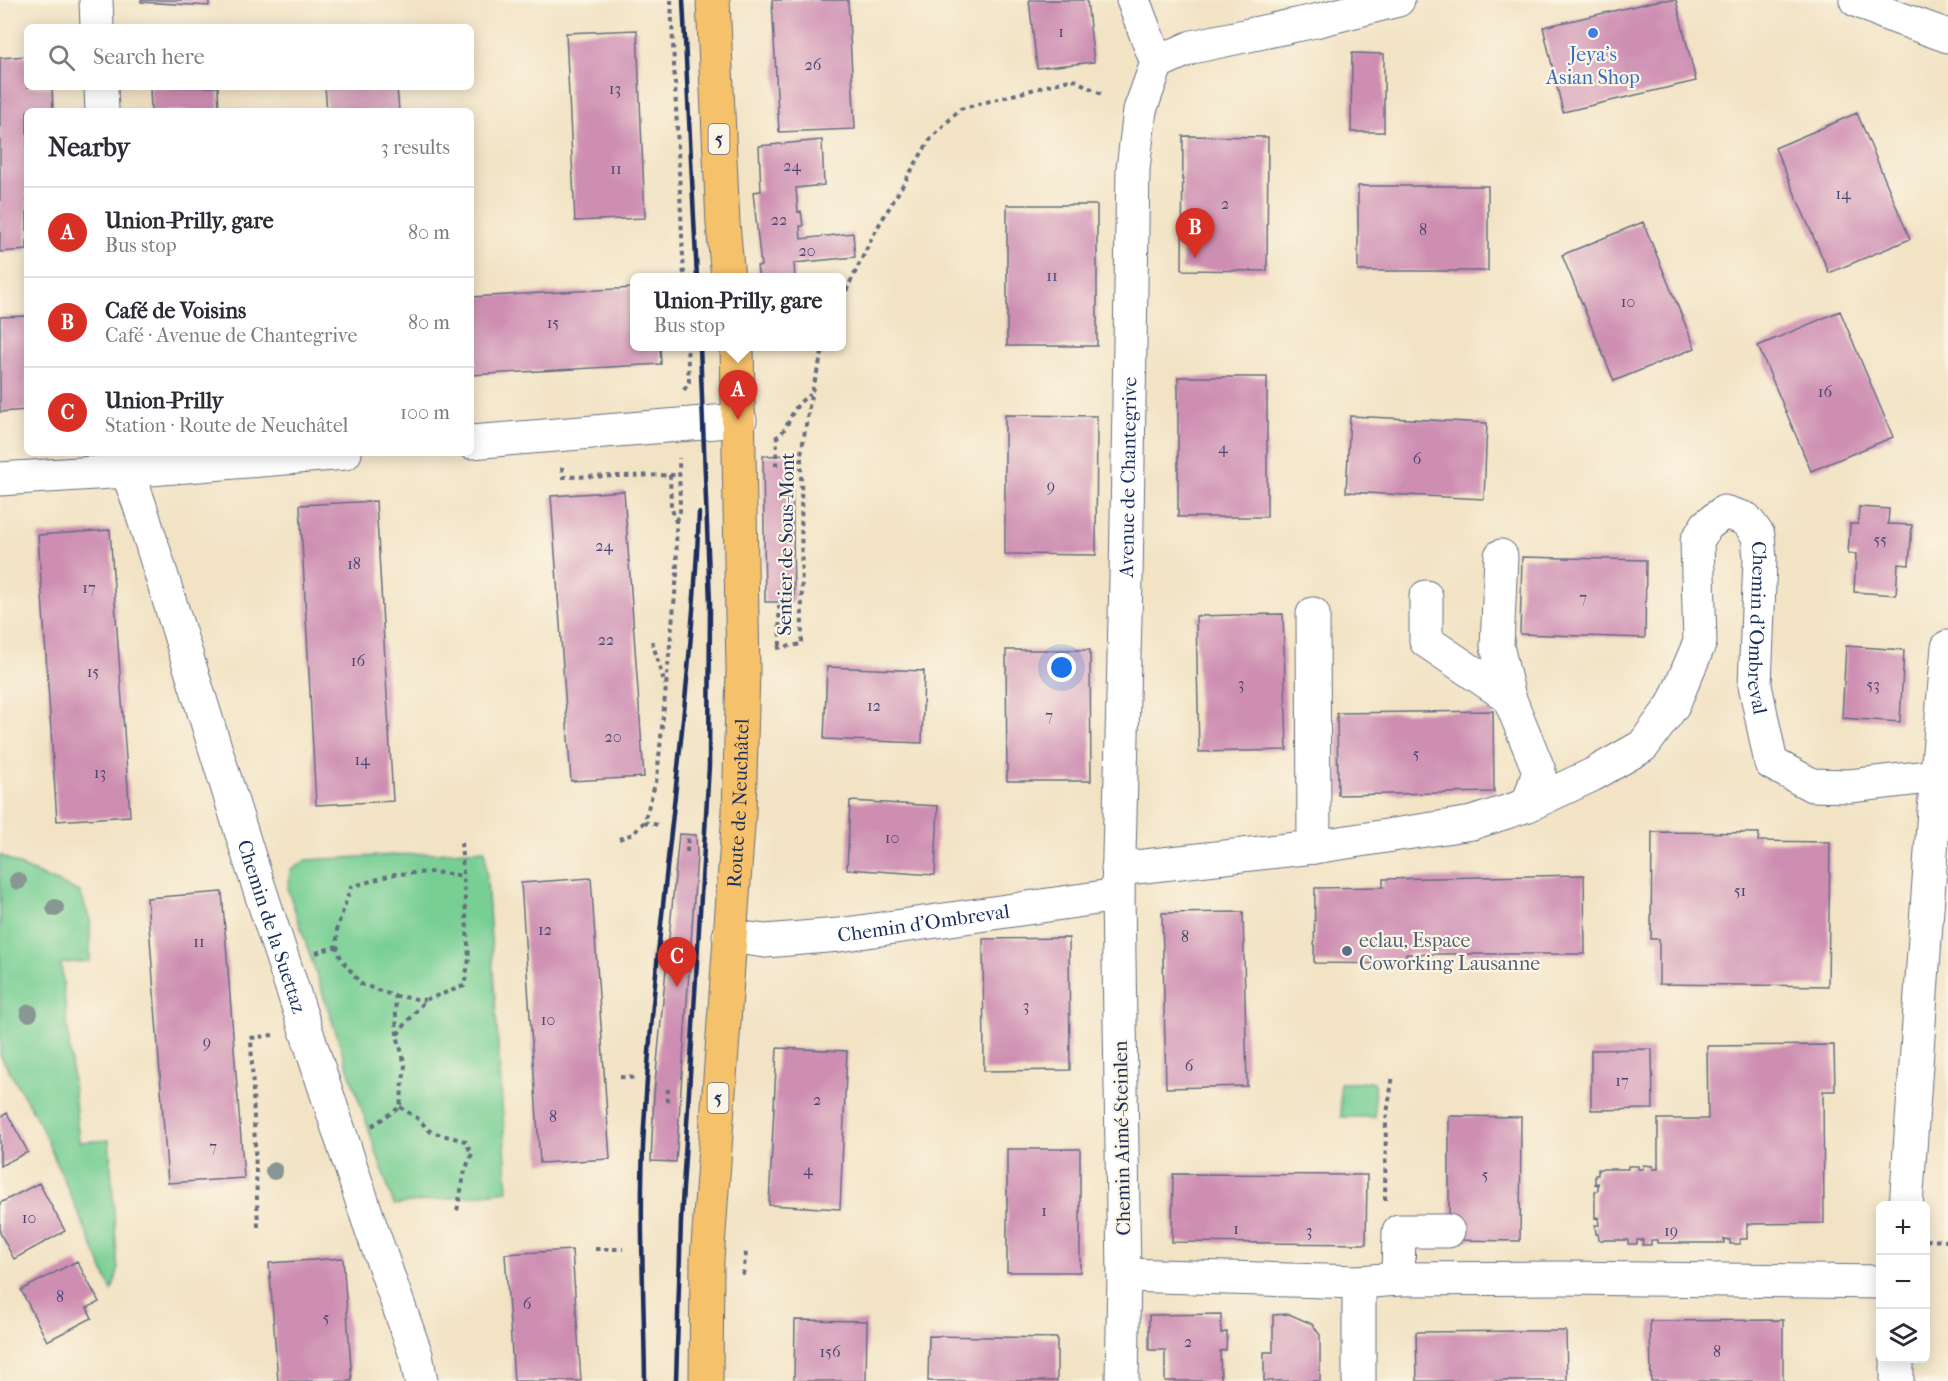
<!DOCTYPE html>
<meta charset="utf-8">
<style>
body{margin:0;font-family:"IM FELL French Canon",serif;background:#f7f7f7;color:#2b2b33}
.controls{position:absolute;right:18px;bottom:18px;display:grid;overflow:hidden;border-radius:9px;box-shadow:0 3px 15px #0003}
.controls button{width:54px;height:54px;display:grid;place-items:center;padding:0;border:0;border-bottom:2px solid #e1e1e2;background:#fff;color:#2b2b33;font:30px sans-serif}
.you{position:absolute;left:1062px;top:668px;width:21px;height:21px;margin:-15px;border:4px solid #fff;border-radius:50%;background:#1a73e8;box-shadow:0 0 0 9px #1a73e833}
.badge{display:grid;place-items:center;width:39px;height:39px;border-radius:50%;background:#d93025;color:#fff;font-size:20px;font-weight:700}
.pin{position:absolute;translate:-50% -50px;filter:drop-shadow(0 2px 3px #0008)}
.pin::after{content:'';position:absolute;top:32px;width:21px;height:18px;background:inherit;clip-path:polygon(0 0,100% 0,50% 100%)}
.popup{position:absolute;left:630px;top:273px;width:216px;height:78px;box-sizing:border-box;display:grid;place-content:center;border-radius:9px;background:#fff;filter:drop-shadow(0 2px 4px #0005);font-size:20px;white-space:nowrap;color:#7c7c81}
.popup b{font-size:22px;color:#2b2b33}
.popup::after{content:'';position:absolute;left:50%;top:100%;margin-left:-12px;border:12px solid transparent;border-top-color:#fff}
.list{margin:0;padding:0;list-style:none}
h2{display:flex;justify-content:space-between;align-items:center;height:78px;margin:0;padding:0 24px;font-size:26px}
h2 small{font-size:20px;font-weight:400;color:#7c7c81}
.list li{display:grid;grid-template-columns:39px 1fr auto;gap:18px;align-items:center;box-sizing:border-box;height:90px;padding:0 24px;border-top:2px solid #e1e1e2}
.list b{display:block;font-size:22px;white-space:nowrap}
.list p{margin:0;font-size:20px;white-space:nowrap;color:#7c7c81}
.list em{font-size:20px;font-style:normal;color:#7c7c81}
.icon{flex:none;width:33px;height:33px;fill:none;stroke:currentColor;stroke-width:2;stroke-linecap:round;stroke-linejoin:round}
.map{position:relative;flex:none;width:1948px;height:1381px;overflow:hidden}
.search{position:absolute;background:#fff;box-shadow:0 3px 15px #0003;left:24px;top:24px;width:450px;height:66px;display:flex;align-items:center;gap:15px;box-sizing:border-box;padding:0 21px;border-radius:9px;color:#7c7c81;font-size:22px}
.panel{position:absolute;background:#fff;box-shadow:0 3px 15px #0003;left:24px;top:108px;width:450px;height:348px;border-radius:9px}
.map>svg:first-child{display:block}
</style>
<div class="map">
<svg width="1948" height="1381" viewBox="0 0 1948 1381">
<rect width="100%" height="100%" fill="#fcf5e5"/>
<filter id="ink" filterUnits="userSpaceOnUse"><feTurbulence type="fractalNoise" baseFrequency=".0167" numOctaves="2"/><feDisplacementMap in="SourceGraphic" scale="12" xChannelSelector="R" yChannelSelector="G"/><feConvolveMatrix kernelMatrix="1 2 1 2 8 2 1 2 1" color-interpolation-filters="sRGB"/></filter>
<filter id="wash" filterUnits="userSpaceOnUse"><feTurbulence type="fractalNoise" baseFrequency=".008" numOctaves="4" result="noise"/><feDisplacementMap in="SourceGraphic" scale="24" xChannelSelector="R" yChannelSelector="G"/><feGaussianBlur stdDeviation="1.35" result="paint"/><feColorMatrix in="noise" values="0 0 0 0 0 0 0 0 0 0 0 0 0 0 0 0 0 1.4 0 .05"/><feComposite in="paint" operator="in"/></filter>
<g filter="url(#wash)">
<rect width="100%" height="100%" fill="#f2e3c5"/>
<!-- green -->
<path fill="#78cf94" stroke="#4a7f79" stroke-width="1.5" d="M485,850L508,1191L394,1205L288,890L290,871L306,860Z
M0,855L27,869L80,892L90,920V961L61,963L79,1142L109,1140L118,1271L112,1291L39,1122L0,1055Z
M1374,1082L1375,1117H1341L1340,1083Z"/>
<g id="blocks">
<!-- building -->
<path fill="#ce8eb2" d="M141,0H209V6L141,2Z
M772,0H848L855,129L779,132Z
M1029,0H1087L1094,62L1037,68Z
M1661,0H1676L1696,81L1563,112L1543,27Z
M637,30L645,218L575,221L566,33Z
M1352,53L1384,54V132H1351Z
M27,56V87H52L53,111H27V250L0,252V58Z
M150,87H218L219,111H151Z
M325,87H397L399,111H327Z
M1857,113L1910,239L1829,273L1775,148Z
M1183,136L1268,137L1267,271L1182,270Z
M822,140L824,185L796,188L798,212L801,211L803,226H800L801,239L853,233L855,257L794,263L795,278H759L757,266H761L753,192L761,191L759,146Z
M1358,186H1488V271H1358Z
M1007,205H1097V346H1007Z
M1643,222L1695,348L1614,381L1562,255Z
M634,288V346H660L661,364L471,375V297Z
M1840,311L1893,437L1811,471L1758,346Z
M27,316V410L0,412V317Z
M1178,377H1267V517H1178Z
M1005,415L1097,416L1096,555L1005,554Z
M1350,416L1487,423L1484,499L1346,492Z
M792,455L794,602H765L763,456Z
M624,491L644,777L571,781L551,496Z
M376,501L393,801L316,805L300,505Z
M1859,507L1889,509L1888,524L1912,525L1909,565L1898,564L1896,595L1854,592L1856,554H1848L1850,524H1858Z
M110,530L130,816L57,821L38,535Z
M1522,557L1646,560L1645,638L1520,634Z
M1283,614L1287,750L1199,752L1196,616Z
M1846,646L1904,650L1900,722L1842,718Z
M1006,650H1090L1091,781H1007Z
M827,667L924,671L922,743L824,739Z
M1493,711L1494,792L1338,795L1337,713Z
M850,801L938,806L935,875L847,869Z
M1652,832L1759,833L1758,841L1830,842L1828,986L1659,984V939H1651Z
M679,834L696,835L697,854L676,1162L651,1161L654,1094Z
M1584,875L1585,954H1406V964L1314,963L1315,888L1383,887V879Z
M591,878L610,1159L540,1163L521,883Z
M222,892L244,1178L168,1183L147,898Z
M1243,912L1247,1086L1166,1088L1162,913Z
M1069,938L1070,1070L984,1071L983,939Z
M1834,1045L1835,1091H1823L1824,1223L1747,1224V1239H1740V1244H1730V1240L1724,1239V1243H1657V1240H1651V1245H1642L1643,1240H1637V1244H1628V1240H1599L1598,1234H1596L1595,1225H1599L1598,1217L1595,1218V1191L1598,1190V1183L1595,1184V1175H1598V1169H1628V1166H1638V1169H1643V1165L1653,1166V1169H1658V1119H1708L1707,1046Z
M777,1048L847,1051L840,1209L769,1205Z
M1652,1049L1653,1109L1591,1110V1050Z
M7,1113L28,1152L0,1166V1117Z
M1449,1116L1521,1117L1520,1241L1449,1240Z
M1007,1149H1080V1272H1007Z
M1173,1174L1367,1175L1366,1244L1172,1242Z
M39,1183L65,1231L14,1259L0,1233V1203Z
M572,1250L581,1381H514L505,1254Z
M343,1258L352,1381H278L269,1263Z
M77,1261L99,1302L87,1308L92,1318L47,1341L21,1290Z
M1221,1314V1333L1227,1332L1226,1350L1220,1351L1221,1381H1165V1350H1149V1315Z
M1289,1314L1312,1324L1320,1335V1381H1264V1352H1273V1315Z
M795,1320L867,1321L866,1381H794Z
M1783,1320V1381H1651L1650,1321Z
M1527,1331H1566L1567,1381H1417L1416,1332Z
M929,1336L1057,1338V1381H928Z"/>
</g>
</g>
<g filter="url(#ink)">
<use href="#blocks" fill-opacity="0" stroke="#666e82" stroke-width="1.5"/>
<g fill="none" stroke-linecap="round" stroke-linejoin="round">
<!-- minor casing -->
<g stroke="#666e82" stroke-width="35">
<g id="minor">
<path d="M96,0L97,27"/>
<path d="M1133,0L1157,63"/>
<path d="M1856,0L1887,14L1948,36"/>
<path d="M1157,63L1192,47L1315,21L1398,0"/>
<path d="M101,87L102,111"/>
<path d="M471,442L740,420"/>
<path id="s1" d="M126,453L127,471L139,503L251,863L369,1222L416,1355L421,1381"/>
<path d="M0,479L127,471L345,453"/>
<path d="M1501,556L1497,646L1509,697"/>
<path d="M1426,597V641L1509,697L1539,771L1528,805"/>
<path d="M1313,614L1314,847"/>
<path id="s2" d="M1118,869L1314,847L1472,823L1528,805L1592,775L1643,746L1673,705L1700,642L1697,541L1707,525L1724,512L1746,519L1758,535L1760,559L1755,685L1771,763L1812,785L1850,786L1937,776"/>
<path id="s3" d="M729,936L765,941L839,935L1118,895"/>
<path d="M1906,1206L1934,810L1948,647"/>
<path d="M1124,1275L1359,1282L1398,1279L1563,1278L1880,1282"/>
<path d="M1398,1279L1399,1231H1448"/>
<path d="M1359,1282V1381"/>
<path id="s4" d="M1122,1381L1124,1275L1118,895L1126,578L1133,169L1140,110L1157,63"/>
<path d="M1897,1381V1358"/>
</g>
</g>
<!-- major casing -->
<g stroke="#666e82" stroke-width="35">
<g id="major">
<path d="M713,0L723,224L728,278"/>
<path id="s5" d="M706,1381L707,1260L739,812L743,670L737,346"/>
</g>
</g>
<!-- path -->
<path stroke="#666e82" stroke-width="4" stroke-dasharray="4.5 4.5" stroke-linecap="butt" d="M671,0L684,278
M842,299L876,230L929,141L960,109L1073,79L1103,95
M684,390L689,382L687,346
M775,438C792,429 788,405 811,395
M776,466L777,438
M562,467L563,477L675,475
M676,521L680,511L679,458
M779,605L780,647
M652,641L665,685
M777,648L802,644L801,454L811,395L824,346
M644,822L658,825
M619,839L633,834L644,822L657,778L677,574L676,522L671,506L670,475
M687,852L688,837
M316,953L337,946
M395,996L425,1000
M397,1035L395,996L361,984L341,959L337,946V928L351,887L395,874L434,872L464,876
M620,1077L637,1078
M667,1102L668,1089
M400,1107L417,1118L431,1132L465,1141L472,1154L465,1170L457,1211
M372,1126L400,1107L405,1065L397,1035L425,1000L464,986L469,959L461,842
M1385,1200L1386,1120L1393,1075
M258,1227L251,1038L273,1035
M1926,1240L1948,1241
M595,1249H623
M743,1275L746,1252"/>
<!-- minor -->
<use href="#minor" stroke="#fff" stroke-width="33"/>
<!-- major -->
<use href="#major" stroke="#f5c16b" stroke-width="33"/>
<!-- rail -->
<path stroke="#1b2f5e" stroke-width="4.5" d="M683,0L697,278
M645,1381C644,1296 639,1212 644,1127C655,922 690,719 699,513
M676,1381L681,1221L709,766L710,603L700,346"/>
</g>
<!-- trees -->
<g fill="#889694">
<circle cx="18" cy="881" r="9"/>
<circle cx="55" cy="908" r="9"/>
<circle cx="29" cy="1013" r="9"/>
<circle cx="274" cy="1171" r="9"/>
</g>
</g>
<!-- markers -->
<circle fill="#3f7fe0" stroke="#fcf5e5" stroke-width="2" cx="1593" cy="33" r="6"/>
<circle fill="#5c6f8a" stroke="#fcf5e5" stroke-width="2" cx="1347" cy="951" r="6"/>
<g text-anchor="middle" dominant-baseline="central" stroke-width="4.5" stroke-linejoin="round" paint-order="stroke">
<!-- number labels -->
<g font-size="16" fill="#484773">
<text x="1061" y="31">1</text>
<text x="813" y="64">26</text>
<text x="615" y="88">13</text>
<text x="792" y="165">24</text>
<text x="616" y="168">11</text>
<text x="1843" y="193">14</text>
<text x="1225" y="203">2</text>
<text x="779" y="219">22</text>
<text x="1423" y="229">8</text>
<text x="807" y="250">20</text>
<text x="1052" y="275">11</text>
<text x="1628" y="301">10</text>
<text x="553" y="322">15</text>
<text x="1825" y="391">16</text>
<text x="1223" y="447">4</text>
<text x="1417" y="458">6</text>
<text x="1051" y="485">9</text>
<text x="1880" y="539">55</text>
<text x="604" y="545">24</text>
<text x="354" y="563">18</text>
<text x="89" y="587">17</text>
<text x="1583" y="597">7</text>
<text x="606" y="639">22</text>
<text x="358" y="660">16</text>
<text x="93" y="671">15</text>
<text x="1241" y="683">3</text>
<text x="1873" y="684">53</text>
<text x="874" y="705">12</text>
<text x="1049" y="715">7</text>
<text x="613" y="736">20</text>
<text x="1416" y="753">5</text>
<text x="362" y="759">14</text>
<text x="100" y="772">13</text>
<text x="892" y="837">10</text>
<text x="1740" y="890">51</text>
<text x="545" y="929">12</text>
<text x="1185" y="936">8</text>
<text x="199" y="941">11</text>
<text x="1026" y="1005">3</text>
<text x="548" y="1019">10</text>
<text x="207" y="1041">9</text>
<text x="1189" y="1065">6</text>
<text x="1622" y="1080">17</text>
<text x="817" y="1099">2</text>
<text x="553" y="1116">8</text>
<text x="213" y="1146">7</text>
<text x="808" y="1169">4</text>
<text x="1485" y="1174">5</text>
<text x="1044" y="1210">1</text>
<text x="29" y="1217">10</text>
<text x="1236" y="1228">1</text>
<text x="1309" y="1230">3</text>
<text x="1671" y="1230">19</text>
<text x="60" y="1296">8</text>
<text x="527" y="1303">6</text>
<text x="326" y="1317">5</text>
<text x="1188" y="1341">2</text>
<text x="830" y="1351">156</text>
<text x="1717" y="1351">8</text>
</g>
<!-- shield labels -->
<g fill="#fcf5e5" stroke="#5e6a86" stroke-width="1.5">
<rect x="708.5" y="124" width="21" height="30" rx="4.5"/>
<rect x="707.5" y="1083" width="21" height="30" rx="4.5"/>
</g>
<g font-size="18" font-weight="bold" fill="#1b2f5e">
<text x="719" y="139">5</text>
<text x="718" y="1098">5</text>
</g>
<!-- shop labels -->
<g font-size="20" fill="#366cbe" stroke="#fcf5e5">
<text x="1593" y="54">Jeya's<tspan x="1593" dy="23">Asian Shop</tspan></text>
</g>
<!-- street labels -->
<g font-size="20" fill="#1b2f5e" stroke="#fcf5e5">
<text stroke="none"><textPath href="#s4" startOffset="904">Avenue de Chantegrive</textPath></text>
<text transform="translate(786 544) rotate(-89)">Sentier de Sous-Mont</text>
<text stroke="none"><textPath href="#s2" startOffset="942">Chemin d'Ombreval</textPath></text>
<text stroke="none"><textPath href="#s5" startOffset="579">Route de Neuchâtel</textPath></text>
<text stroke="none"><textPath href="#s3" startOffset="196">Chemin d'Ombreval</textPath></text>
<text stroke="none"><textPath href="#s1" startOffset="496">Chemin de la Suettaz</textPath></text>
<text transform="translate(1122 1138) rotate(-91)">Chemin Aimé-Steinlen</text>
</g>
<!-- service labels -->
<g font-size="20" fill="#4e5e75" stroke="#fcf5e5" text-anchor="start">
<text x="1359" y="940">eclau, Espace<tspan x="1359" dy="23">Coworking Lausanne</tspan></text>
</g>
</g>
</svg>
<div class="controls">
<button>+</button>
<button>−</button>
<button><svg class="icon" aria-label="layers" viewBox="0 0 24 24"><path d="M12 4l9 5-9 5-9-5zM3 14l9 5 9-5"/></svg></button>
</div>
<div class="you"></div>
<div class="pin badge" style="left:738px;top:420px">A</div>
<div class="popup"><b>Union-Prilly, gare</b>Bus stop</div>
<div class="pin badge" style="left:1195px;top:258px">B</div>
<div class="pin badge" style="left:677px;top:987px">C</div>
<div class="search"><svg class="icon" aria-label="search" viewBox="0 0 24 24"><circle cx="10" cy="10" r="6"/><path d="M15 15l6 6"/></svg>Search here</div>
<section class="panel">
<h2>Nearby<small>3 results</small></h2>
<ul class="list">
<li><span class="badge">A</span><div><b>Union-Prilly, gare</b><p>Bus stop</p></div><em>80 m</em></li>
<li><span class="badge">B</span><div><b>Café de Voisins</b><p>Café · Avenue de Chantegrive</p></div><em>80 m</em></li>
<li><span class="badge">C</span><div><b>Union-Prilly</b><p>Station · Route de Neuchâtel</p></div><em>100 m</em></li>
</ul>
</section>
</div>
